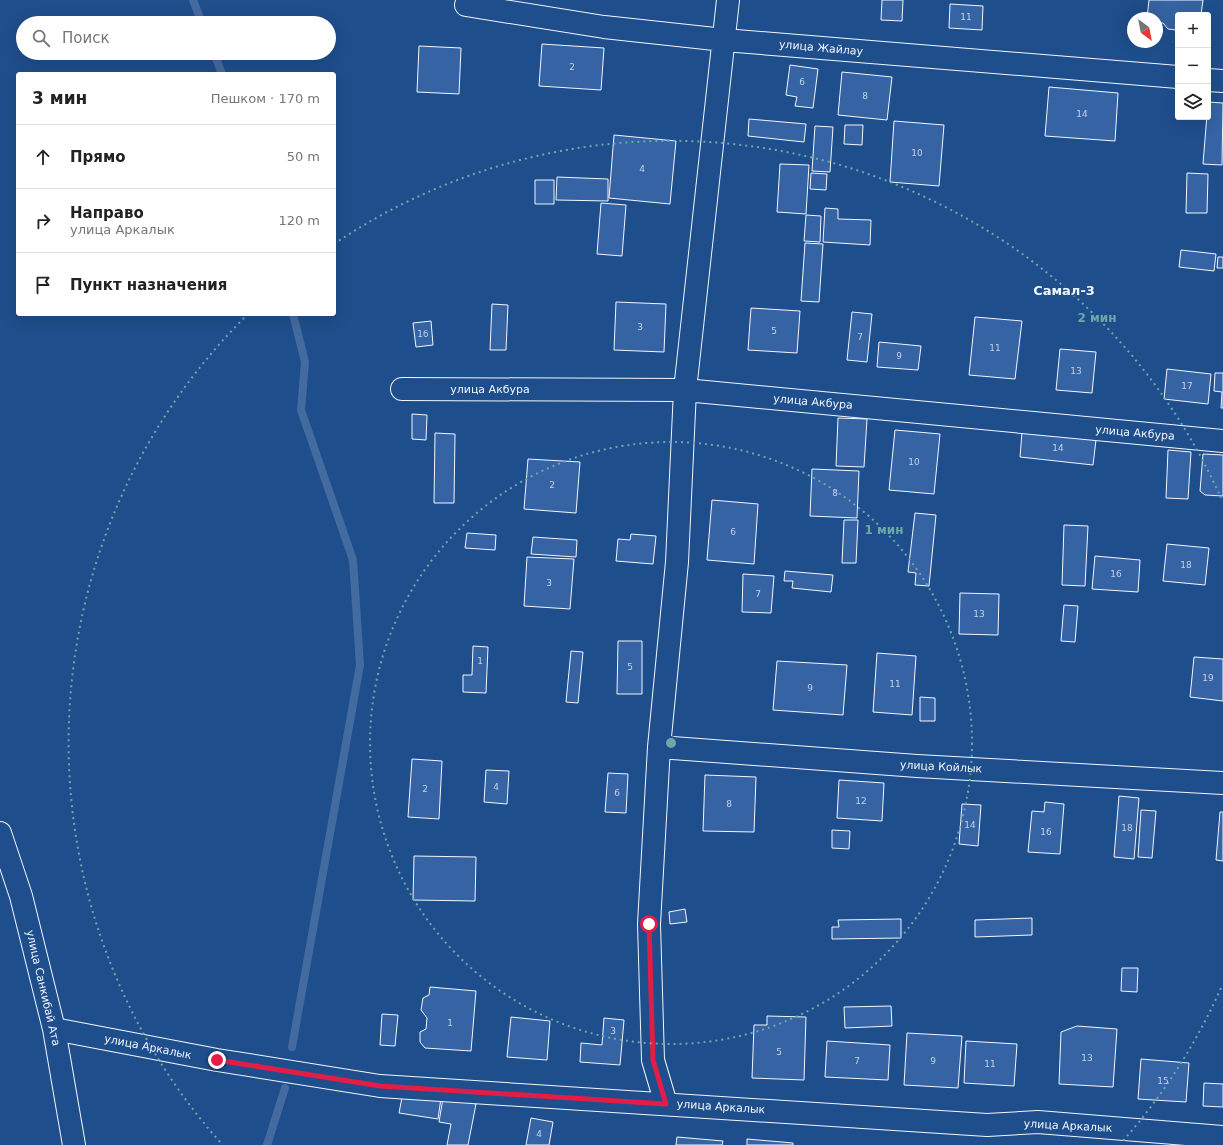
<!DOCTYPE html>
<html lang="ru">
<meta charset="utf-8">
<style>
body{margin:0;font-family:"DejaVu Sans",sans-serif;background:#f2f2f2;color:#222}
.controls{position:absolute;right:12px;top:12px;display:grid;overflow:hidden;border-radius:4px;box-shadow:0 4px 16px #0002}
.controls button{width:36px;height:36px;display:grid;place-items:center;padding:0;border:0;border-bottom:1px solid #e0e0e0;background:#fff;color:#222;font:20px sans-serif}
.compass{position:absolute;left:1127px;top:12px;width:36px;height:36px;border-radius:50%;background:#fff;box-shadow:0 4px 16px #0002;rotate:148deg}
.stop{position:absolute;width:12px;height:12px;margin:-9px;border:3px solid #e11d48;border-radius:50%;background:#fff}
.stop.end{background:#e11d48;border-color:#fff;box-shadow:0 1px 4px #0008}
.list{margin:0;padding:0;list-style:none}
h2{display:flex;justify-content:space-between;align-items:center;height:52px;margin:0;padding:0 16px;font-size:17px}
h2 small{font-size:13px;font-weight:400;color:#767676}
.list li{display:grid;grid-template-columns:26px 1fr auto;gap:12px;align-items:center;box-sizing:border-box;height:64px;padding:0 16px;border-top:1px solid #e0e0e0}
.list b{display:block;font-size:15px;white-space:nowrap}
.list p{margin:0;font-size:13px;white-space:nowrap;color:#767676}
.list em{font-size:13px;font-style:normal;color:#767676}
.icon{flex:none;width:22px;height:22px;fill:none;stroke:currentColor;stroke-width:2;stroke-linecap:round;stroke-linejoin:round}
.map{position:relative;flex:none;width:1223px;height:1145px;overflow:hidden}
.search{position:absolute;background:#fff;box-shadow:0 4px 16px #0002;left:16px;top:16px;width:320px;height:44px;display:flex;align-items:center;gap:10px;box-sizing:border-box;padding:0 14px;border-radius:22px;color:#767676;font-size:15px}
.panel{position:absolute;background:#fff;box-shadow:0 4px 16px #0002;left:16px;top:72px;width:320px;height:244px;border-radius:4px}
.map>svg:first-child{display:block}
</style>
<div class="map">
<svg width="1223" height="1145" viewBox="0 0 1223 1145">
<rect width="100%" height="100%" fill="#1f4e8c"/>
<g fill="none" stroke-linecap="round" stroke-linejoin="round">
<!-- stream -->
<path stroke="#446ba0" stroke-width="8" d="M193,0L202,23
M214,53L222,74
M292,1047L360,665L353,560L301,410L305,362L293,314
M267,1145L285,1088"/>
</g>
<!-- building -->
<path fill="#3563a3" stroke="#f2f6ff" d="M882,0H903L902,21L881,20Z
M1149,0H1203L1201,15H1178V28L1176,30L1168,29L1163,23H1157V18H1147Z
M950,4L983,6L982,30L949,28Z
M542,44L604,48L601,90L539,86Z
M419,46L461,48L459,94L417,92Z
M790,65L818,69L813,108L795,106L797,97L786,95Z
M842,72L892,77L887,120L838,115Z
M1049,87L1118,93L1115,141L1045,136Z
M1208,102L1223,103L1222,165L1203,164Z
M749,119L806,124L804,142L748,136Z
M894,121L944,125L939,186L890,182Z
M845,125H863L862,145L844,144Z
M815,126L833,127L830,172L812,171Z
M614,135L676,141L670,204L609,198Z
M780,164L809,165L806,214L777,212Z
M811,173L827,174L826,190L810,189Z
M1187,173L1208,174L1207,213H1186Z
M557,177L608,179V201L556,200Z
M535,180H554V204H535Z
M601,203L626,205L622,256L597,254Z
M825,208L838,209V219L871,220L870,245L823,242Z
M806,215L821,216L820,242L804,241Z
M805,243L823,244L819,302L801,301Z
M1181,250L1216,254L1214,271L1179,267Z
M1218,257H1223V268H1217Z
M616,302L666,304L664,352L614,350Z
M492,304L508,305L506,350H490Z
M751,308L800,311L797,353L748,350Z
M852,312L872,314L867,362L847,360Z
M975,317L1022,321L1015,379L969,375Z
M431,321L433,345L416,347L413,323Z
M879,342L921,346L918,370L877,367Z
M1060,349L1096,352L1092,393L1056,390Z
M1167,369L1211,374L1208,404L1164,399Z
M1215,373H1223V408H1221L1222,392L1214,391Z
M412,414L427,415L426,440L412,439Z
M838,418L867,419L864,467L836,466Z
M895,430L940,434L934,494L889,490Z
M1022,432L1096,440L1093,465L1020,457Z
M435,433L455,434L454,503H434Z
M1168,450L1191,452L1188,499L1166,498Z
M1203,454L1223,455V496L1205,495L1200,491Z
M528,459L580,462L576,513L524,509Z
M812,469L859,471L857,518L810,516Z
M712,500L758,504L754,564L707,560Z
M915,513L936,515L929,586L915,585L916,573L908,572Z
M844,520H858L856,563H842Z
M1064,525L1088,526L1085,586L1062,585Z
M467,533L496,535L495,550L465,548Z
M631,534L656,536L653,564L616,561L618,539L630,540Z
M533,537L577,540L576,557L531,554Z
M1167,544L1209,548L1205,585L1163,581Z
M1095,556L1140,560L1138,592L1092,589Z
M527,557L574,559L570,609L524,606Z
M785,571L833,575L831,592L792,588L793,581H784Z
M743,574L774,576L771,613L742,612Z
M960,593L999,594L998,635L959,634Z
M1064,605L1078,606L1075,642L1061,641Z
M618,641H642V694H617Z
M473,646L488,647L486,693L463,692V675H472Z
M571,651L583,652L578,703L566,702Z
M877,653L916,656L912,715L873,712Z
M1194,657L1223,659V701L1190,697Z
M777,661L847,665L843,715L773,710Z
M920,697L935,698V721H920Z
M412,759L442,761L439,819L408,817Z
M486,770L509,771L507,804L484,802Z
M608,773L628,774L626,813L605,812Z
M705,775L756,777L754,832L703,831Z
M839,780L884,783L882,821L837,818Z
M1119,796L1139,798L1134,859L1114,857Z
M1045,802L1064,804L1060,854L1028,852L1032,811L1044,812Z
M962,804L981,805L978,846L959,844Z
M1141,810L1156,811L1152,858L1138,857Z
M1220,812H1223V861L1216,860Z
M832,830L850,831L849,849L832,848Z
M414,856L476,857L475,901L413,900Z
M685,909L687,922L670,924L669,912Z
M1032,918V935L975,937V920Z
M901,919V938L832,939V927H839L838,920Z
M1122,968H1138L1137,992L1121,991Z
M430,987L476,991L471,1051L425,1048L420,1042V1032L426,1029L427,1018L421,1010L423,998L429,995Z
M891,1006L892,1026L845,1028L844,1007Z
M382,1014L398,1015L395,1046L380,1045Z
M767,1016L806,1017L804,1080L752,1078L754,1025H767Z
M511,1017L550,1021L547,1060L507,1057Z
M604,1018L624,1020L620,1065L580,1062L581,1043L602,1045Z
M1077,1026L1117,1029L1113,1087L1059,1084L1061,1032Z
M907,1033L962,1036L958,1088L904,1085Z
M827,1041L890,1045L888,1080L825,1077Z
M966,1041L1017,1044L1014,1086L964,1083Z
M1141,1059L1189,1063L1186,1102L1138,1099Z
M1204,1083L1223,1084V1107L1203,1106Z
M403,1092L441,1098L438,1119L399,1113Z
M443,1098L476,1104L468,1145H447L451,1124L439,1122Z
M531,1118L553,1122L549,1145H526Z
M677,1137L723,1141L722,1145H676Z
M747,1139L793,1143V1145H747Z"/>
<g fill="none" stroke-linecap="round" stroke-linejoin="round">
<!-- street casing -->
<g stroke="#f2f6ff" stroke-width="24">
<path id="street" d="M466,5L604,27L724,40L1178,77
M1208,80L1223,81
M402,389L685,390L1223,441
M659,747L917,766L1223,783
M0,833L21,896L54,1029L74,1145
M54,1029L217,1060L380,1086L987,1125L1038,1122L1223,1137
M666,1104L653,1060L649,924L659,747L677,562L685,390L728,0"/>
</g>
<!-- street -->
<use href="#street" stroke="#1f4e8c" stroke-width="22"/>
</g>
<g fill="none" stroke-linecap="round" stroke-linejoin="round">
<!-- route -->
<path stroke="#e11d48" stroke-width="5" d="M217,1060L380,1086L666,1104L653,1060L649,924"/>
</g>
<!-- distance rings -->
<g fill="none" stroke="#6aa9a8" stroke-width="2" stroke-dasharray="2 4">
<circle cx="671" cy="743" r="301"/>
<path d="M1221 988A602 602 0 0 1 1122 1142M220 1142A602 602 0 0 1 245 317M334 244A602 602 0 0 1 1221 498"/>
</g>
<g text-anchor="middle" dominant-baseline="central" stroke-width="3" stroke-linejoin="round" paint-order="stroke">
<!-- number labels -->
<g font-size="9" fill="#c3d1e8">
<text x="966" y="17">11</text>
<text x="572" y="67">2</text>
<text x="802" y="82">6</text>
<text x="865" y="96">8</text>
<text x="1082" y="114">14</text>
<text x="917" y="153">10</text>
<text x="642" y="169">4</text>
<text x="640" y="327">3</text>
<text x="774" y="331">5</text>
<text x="423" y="334">1б</text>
<text x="860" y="337">7</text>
<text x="995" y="348">11</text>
<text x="899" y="356">9</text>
<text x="1076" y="371">13</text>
<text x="1187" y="386">17</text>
<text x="1058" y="448">14</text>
<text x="914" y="462">10</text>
<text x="552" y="485">2</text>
<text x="835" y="493">8</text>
<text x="733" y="532">6</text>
<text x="1186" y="565">18</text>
<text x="1116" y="574">16</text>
<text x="549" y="583">3</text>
<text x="758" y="594">7</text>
<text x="979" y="614">13</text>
<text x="480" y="661">1</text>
<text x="630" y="667">5</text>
<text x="1208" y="678">19</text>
<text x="895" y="684">11</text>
<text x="810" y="688">9</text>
<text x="496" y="787">4</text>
<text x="425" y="789">2</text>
<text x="617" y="793">6</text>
<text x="861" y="801">12</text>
<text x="729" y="804">8</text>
<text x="970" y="825">14</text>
<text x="1127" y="828">18</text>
<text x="1046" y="832">16</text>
<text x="450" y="1023">1</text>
<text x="613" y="1031">3</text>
<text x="779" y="1052">5</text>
<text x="1087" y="1058">13</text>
<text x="857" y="1061">7</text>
<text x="933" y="1061">9</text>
<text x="990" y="1064">11</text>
<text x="1163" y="1081">15</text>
<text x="539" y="1134">4</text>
</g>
<!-- street labels -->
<g font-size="11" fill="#f2f6ff" stroke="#1f4e8c">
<text transform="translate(821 48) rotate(5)">улица Жайлау</text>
<text x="490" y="389">улица Акбура</text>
<text transform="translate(813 402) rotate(5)">улица Акбура</text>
<text transform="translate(1135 433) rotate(5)">улица Акбура</text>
<text transform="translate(941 767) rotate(3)">улица Койлык</text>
<text transform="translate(43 988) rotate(77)">улица Санкибай Ата</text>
<text transform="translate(148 1047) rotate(11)">улица Аркалык</text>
<text transform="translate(721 1107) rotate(4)">улица Аркалык</text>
<text transform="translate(1068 1126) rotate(3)">улица Аркалык</text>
</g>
<!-- quarter labels -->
<g font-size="13" font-weight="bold" fill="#f2f6ff" stroke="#1f4e8c">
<text x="1064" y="290">Самал-3</text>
</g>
</g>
<circle cx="671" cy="743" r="6" fill="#6aa9a8" stroke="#1f4e8c" stroke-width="2"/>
<g font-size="12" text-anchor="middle" font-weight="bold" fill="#6aa9a8" stroke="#1f4e8c" stroke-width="3" stroke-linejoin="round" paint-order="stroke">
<text x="1097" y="322">2 мин</text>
<text x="884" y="534">1 мин</text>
</g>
</svg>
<div class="controls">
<button>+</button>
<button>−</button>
<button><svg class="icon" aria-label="layers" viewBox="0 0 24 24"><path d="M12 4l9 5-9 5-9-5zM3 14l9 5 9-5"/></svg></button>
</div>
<svg class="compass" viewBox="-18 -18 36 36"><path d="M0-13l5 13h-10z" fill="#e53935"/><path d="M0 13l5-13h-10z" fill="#767676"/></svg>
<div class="stop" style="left:649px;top:924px"></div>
<div class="stop end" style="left:217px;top:1060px"></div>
<div class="search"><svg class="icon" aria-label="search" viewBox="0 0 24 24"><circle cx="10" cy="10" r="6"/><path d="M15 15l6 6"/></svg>Поиск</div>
<section class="panel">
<h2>3 мин<small>Пешком · 170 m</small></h2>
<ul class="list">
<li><svg class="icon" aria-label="ahead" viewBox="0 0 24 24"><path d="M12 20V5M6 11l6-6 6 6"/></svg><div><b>Прямо</b></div><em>50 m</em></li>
<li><svg class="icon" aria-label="right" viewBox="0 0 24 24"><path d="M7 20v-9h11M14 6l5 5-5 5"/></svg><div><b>Направо</b><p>улица Аркалык</p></div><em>120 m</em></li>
<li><svg class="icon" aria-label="arrive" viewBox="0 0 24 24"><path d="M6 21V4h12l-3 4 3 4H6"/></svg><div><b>Пункт назначения</b></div></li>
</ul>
</section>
</div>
